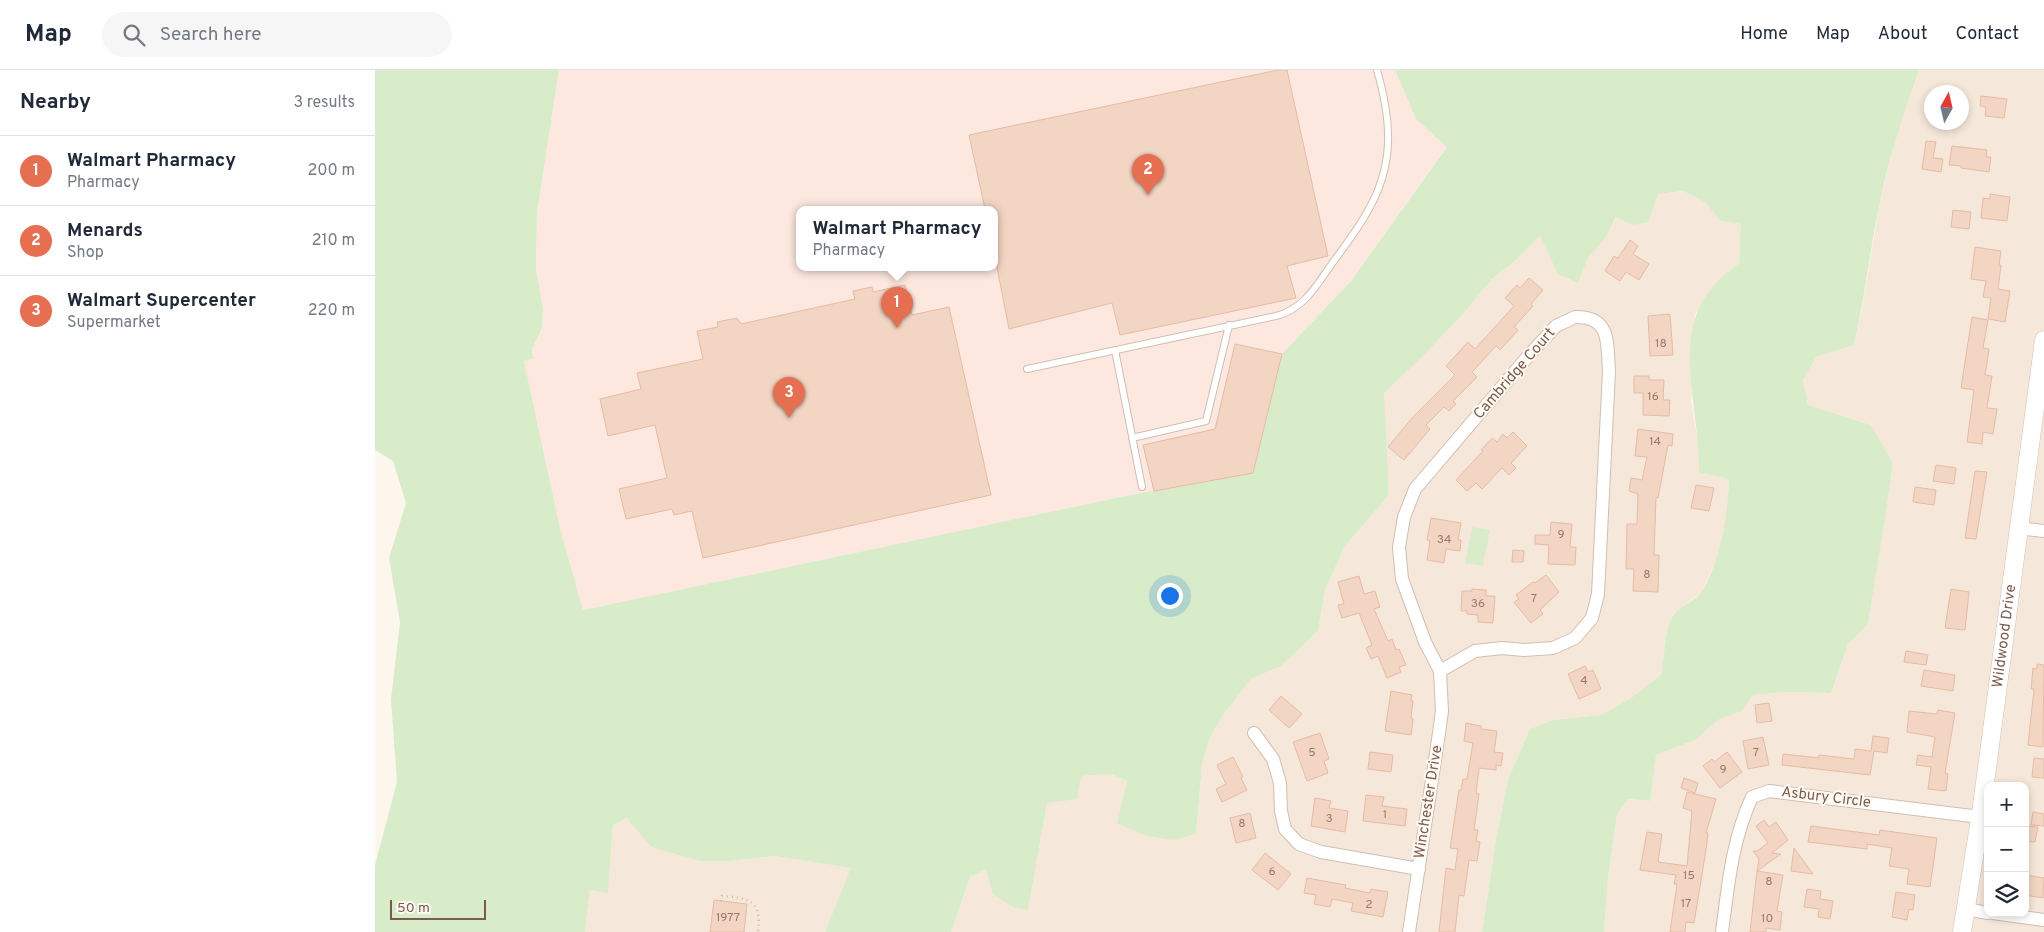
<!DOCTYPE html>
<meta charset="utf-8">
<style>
body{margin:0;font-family:Overpass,sans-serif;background:#f6f6f7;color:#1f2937}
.controls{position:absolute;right:15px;bottom:15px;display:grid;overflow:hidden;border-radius:10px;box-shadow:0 2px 8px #0003}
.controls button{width:45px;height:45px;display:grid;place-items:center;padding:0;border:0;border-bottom:1px solid #e0e1e3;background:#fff;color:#1f2937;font:25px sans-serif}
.compass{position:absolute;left:1549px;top:15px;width:45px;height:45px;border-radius:50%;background:#fff;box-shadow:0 2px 8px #0003;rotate:8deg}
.scale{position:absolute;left:15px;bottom:12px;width:96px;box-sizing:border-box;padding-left:5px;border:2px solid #7a5c4d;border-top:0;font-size:14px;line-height:18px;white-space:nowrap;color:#7a5c4d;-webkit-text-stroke:4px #fffaf3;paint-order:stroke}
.you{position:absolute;left:794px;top:525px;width:18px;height:18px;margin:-12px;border:4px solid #fff;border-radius:50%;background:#1a73e8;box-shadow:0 0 0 8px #1a73e833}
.badge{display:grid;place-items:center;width:32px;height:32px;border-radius:50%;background:#e76f51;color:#fff;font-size:16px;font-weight:700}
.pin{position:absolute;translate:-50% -41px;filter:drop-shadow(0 1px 2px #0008)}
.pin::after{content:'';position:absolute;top:26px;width:18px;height:15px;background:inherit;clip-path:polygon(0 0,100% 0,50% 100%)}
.popup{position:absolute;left:421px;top:136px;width:202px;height:65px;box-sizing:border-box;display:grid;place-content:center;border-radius:10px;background:#fff;filter:drop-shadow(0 1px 4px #0005);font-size:16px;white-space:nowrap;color:#747a83}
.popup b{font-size:19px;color:#1f2937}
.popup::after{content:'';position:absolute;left:50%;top:100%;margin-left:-10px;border:10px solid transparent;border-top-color:#fff}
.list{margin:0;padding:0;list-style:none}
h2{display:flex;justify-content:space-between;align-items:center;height:65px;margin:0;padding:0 20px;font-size:21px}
h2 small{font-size:16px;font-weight:400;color:#747a83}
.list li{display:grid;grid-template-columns:32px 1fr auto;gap:15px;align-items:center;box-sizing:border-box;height:70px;padding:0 20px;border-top:1px solid #e0e1e3}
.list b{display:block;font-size:19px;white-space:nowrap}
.list p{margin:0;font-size:16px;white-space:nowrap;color:#747a83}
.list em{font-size:16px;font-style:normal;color:#747a83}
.icon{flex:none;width:28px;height:28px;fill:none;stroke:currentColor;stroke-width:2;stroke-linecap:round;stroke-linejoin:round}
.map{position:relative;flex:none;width:1669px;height:862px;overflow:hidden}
header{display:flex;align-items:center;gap:30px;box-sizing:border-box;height:70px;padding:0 25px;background:#fff;border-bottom:1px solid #e0e1e3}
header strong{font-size:24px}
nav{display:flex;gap:28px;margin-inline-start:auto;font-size:18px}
.search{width:350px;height:45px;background:#f6f6f7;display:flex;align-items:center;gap:12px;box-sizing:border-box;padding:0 18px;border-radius:28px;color:#747a83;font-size:19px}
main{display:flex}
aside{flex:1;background:#fff}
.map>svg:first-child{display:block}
</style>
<header>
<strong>Map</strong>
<div class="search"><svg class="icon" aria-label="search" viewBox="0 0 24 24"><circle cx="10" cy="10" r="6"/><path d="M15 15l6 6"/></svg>Search here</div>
<nav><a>Home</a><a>Map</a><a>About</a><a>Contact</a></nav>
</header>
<main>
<aside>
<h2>Nearby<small>3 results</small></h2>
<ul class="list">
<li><span class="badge">1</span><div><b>Walmart Pharmacy</b><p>Pharmacy</p></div><em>200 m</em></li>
<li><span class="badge">2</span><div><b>Menards</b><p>Shop</p></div><em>210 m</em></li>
<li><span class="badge">3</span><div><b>Walmart Supercenter</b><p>Supermarket</p></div><em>220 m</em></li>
</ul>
</aside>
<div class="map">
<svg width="1669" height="862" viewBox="0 0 1669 862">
<rect width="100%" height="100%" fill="#fdf6ec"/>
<!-- residential -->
<path fill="#f5e8da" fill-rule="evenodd" d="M1544,0H1669V862H1229L1233,808L1242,744L1253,729L1274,731L1281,685L1320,670L1343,650L1367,641L1378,625L1411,622L1456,623L1473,574L1493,554L1518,393L1496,355L1433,335L1428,310L1441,287L1479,275L1487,239L1505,132L1521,67ZM1556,22H1586V52H1556ZM1613,716H1650V843H1613Z
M1308,121L1331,133L1345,151L1367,154L1364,193L1336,219L1320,245L1316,331L1325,382L1324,401L1354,409L1352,445L1346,477L1327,522L1297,545L1290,573L1287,604L1256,628L1226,645L1178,650L1155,659L1133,709L1121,770L1107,862H576L595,807L612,798L653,840L672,733L706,706L736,704L752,711L742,753L821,764L827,695L834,669L848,645L876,609L906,596L943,561L950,520L970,476L1014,425L1008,323L1049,285L1087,245L1117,209L1140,191L1165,166L1183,204L1203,213L1213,188L1230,169L1242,146L1258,155L1283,124Z
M253,748L276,777L354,791L400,786L477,798L450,862H210L215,820L233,822L238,755Z"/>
<!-- commercial -->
<path fill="#fde8e0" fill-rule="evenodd" d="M184,0H1020L1041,49L1072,76L976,211L907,284L878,403L760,424L208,540L185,458L149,291L158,289L157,279L167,258L168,238L161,199L162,143ZM424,139H620V197H424Z"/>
<!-- green -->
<path fill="#d8ecc9" d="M0,0H184L162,143L161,199L168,238L167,258L157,279L158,289L149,291L185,458L208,540L760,424L878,403L907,284L976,211L1072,77L1041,49L1020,0H1544C1529,43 1514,87 1505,132C1495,179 1490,227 1479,275L1441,287L1428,310L1433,335L1496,355L1518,393L1510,448L1493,554L1473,574L1456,623L1411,622L1378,625L1367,641L1343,650L1320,670L1281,685L1275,731L1253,729L1242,744L1233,808L1229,862H1107L1121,770L1133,709L1155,659L1178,650L1226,645L1256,628L1287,604C1288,591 1291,553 1299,544C1307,535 1322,530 1328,520C1347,483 1352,450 1354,409L1324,402C1326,346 1296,266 1336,219C1343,209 1355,201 1364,193L1366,154L1345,151L1331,133L1308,121L1283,124L1273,152L1258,155L1241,147L1230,169L1213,188L1203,213L1183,204L1165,166L1140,191L1117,209L1087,245L1049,285L1009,323L1014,425L970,476L950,520L943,561L906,596L876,609L848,645L834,669L827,695L821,764L798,770L771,766L742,753L752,711L736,704L706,706L702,729L672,733L653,840L638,837L618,824L611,799L595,807L576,862H450L476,798L400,786L354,791H326L276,777L252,748L238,755L233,823L215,820L210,862H0V795L22,712L16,630L25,552L14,488L31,433L18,391L0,380Z
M1097,457L1115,460L1108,496L1090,493Z"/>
<!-- building -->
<path fill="#f3d5c3" stroke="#e6bba3" d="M903,0H912L953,186L912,196L921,228L745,265L737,233L634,259L620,187V139H610L594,65Z
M1606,26L1632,29L1629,48L1610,46L1611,37L1605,36Z
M1551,71L1561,72L1558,88L1568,89L1566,102L1547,99Z
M1577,76L1612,80L1611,87H1616L1614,102L1586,98V96L1574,95Z
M1615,124L1635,127L1632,151L1606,148L1608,128L1615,129Z
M1578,140L1596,142L1594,159L1576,157Z
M1255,170L1263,176L1258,184L1274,194L1264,210L1251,202L1245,211L1230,201L1239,186L1243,188Z
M1600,177L1626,181L1624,195H1626L1623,219L1635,221L1630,252L1613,249L1616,228L1608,227L1611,211L1596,209Z
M1154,208L1168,220L1156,234L1158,236L1139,257L1143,260L1125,280L1121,276L1097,302L1102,307L1078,331L1081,334L1074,341L1069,337L1051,355L1055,359L1029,390L1013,377L1038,347L1080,305L1071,296L1093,272L1100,279L1139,236L1130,228L1142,215L1145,218Z
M530,215L537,245L574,237L616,425L328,488L317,441L299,445L297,439L251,449L244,419L292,408L280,355L233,366L225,329L266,319L262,303L328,289L322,261L343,257L342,252L362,248L366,254L480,229L478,221L497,217L498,222Z
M1295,244L1298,285L1275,286L1273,246Z
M1597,247L1613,250L1608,278L1614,279L1610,305L1617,306L1612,338L1622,339L1618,364L1608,362L1607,374L1592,372L1599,320L1586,318Z
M860,274L907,284L878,403L779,421L768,375L840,359Z
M1259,306H1274V310H1289L1288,330H1295L1294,346L1268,345V323H1259Z
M1263,359L1298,364L1297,376L1293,375L1283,428L1281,427L1279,485H1284L1283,522L1258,521L1259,499H1251L1252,454H1262L1263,424L1254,421L1256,408L1267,410L1272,387L1260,386Z
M1138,362L1152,376L1136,393L1141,398L1134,405L1127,398L1107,419L1101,413L1092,421L1081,410L1108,381L1106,380L1117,368L1122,372L1128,364L1132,368Z
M1561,395L1581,398L1579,414L1558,411Z
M1600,401L1612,402L1601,469L1590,468Z
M1321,415L1339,418L1334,441L1316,438Z
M1540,417L1561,420L1559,435L1538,432Z
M1056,448L1086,453L1083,470H1086L1085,481L1071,479L1069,493L1052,490L1055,471L1052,470Z
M1176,452L1197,454L1195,477H1201L1200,495L1173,494L1174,475L1160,474V465H1175Z
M1138,480L1149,481L1148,492H1137Z
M1171,505L1184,522L1165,540L1168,544L1156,553L1139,532L1144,529L1141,525L1158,512L1160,513Z
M984,506L989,524L1000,521L1005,537L999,539L1013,571L1017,569L1021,580L1024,579L1031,595L1024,597L1026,602L1012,608L1003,586L996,589L991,578L997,575L984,543L967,548L963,535L969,534L963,512Z
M1097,519L1111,520V526H1120L1118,553L1103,552V545L1092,544V541H1086L1087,521H1097Z
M1576,519L1594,522L1590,560L1570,558Z
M1531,581L1553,585L1551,595L1529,592Z
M1662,594L1669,595L1668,677L1653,675L1659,619H1656L1658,598L1662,599Z
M1210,596L1213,602L1218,600L1226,619L1204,629L1193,604Z
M1549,600L1580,605L1578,621L1546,616Z
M1016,621L1037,625L1036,631H1038L1036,648L1038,649L1036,665L1010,661Z
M906,626L927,644L914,658L894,640Z
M1394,633L1397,651L1382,653L1380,635Z
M1563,640L1580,643L1570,703L1573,704L1571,721L1553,719L1556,697L1541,695L1543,685L1557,687L1560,667L1532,662L1534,641L1562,644Z
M1091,653L1106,656V659L1122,661L1119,682L1128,683L1126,696L1121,695V700L1104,698L1101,723L1104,724L1099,760H1103L1101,771L1105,772L1102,791L1094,790L1089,826L1084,825L1080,862H1064L1071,798L1080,800L1083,779L1075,778L1084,720H1086L1088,709H1092L1098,673L1089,671Z
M945,663L954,689L949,691L953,703L932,711L918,672Z
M1498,666L1514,668L1512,683L1499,681L1495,705L1407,695L1408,684L1444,688V685L1479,689L1480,679L1496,681Z
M1388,667L1394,695L1373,699L1368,671Z
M995,682L1018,685L1016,702L993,699Z
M1352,682L1367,702L1345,718L1328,696L1337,689L1339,692Z
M858,687L868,707L866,708L872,720L847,732L841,719L851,714L842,695Z
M1659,688L1669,689V708L1657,707Z
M1309,708L1323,713L1320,723L1306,718Z
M1312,722L1341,729L1331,763H1333L1331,780L1319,853L1311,852L1310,862H1295L1302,814H1299L1301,805L1265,800L1272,762L1287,764L1283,792L1312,796L1317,741L1308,738Z
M991,725L1009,727L1007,736L1032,739L1030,756L988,751Z
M940,728L956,731L954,738L973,741L970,762L936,756Z
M1658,742L1669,744V756L1656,755Z
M875,743L881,768L861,773L855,748Z
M1389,750L1394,757L1401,752L1413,770L1397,783L1406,784L1382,801L1384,789L1378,781H1382L1393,773L1381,756Z
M1436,756L1504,765L1505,760L1562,768L1555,817L1532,814L1534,799L1514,796L1517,778L1492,774V779L1433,772Z
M1650,756L1663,757L1660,772L1650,771Z
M1419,778L1438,804L1416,801Z
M890,783L916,804L903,820L877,800Z
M1382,801L1408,805L1402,841L1407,842L1405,860L1391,858V862H1375Z
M1650,805L1669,808L1668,828L1650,825Z
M932,808L971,815L970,818L995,823L996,819L1013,822L1008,847L976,841L978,833L957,829L955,837L939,834L941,825L929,823Z
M1432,819L1446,821L1445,829L1458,831L1455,849L1443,847L1444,839L1429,837Z
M1521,822L1540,825L1538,840L1534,839L1532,850L1517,847Z
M339,830L372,834L369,862H335Z"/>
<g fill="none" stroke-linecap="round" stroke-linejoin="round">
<!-- lane casing -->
<g stroke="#d1beb0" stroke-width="8">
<path id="lane" d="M740,280L767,417
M652,299L901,246C929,239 941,216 956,195C968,178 981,162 991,144C1020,96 1017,52 1002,0
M757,368L831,351L854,255"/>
</g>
<!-- street casing -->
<g stroke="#d1beb0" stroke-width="14">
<path id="street" d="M1200,247C1236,246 1232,273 1234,301L1223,524L1217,548L1200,568L1178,578L1149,580L1127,578L1100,581L1065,601L1050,572L1027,509L1024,477L1029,447L1040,419L1155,284L1181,256Z
M1643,458L1669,461
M879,663L898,689L905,713L906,741L910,759L924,774L946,782L1044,799
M1591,839L1613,843
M1618,843L1669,850
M1034,862L1063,670L1067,641L1065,601
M1347,862C1353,816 1357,770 1377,727L1394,721L1605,747"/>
</g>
<!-- secondary casing -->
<g stroke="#d6c0b0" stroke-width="19">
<g id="secondary">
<path id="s1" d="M1587,862L1606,743L1669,270"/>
</g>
</g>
<!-- path -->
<path stroke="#d9b8a5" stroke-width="2.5" stroke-dasharray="1 4" stroke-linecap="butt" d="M346,831L347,826C374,828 387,830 383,862"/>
<!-- lane -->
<use href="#lane" stroke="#fff" stroke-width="6"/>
<!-- street -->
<use href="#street" stroke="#fff" stroke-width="12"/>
<!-- secondary -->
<use href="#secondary" stroke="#fff" stroke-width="18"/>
</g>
<g text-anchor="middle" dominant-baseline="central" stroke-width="4" stroke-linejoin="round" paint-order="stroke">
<!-- number labels -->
<g font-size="12" fill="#987a6a">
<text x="1286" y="274">18</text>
<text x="1278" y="327">16</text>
<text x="1280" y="372">14</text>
<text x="1186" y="465">9</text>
<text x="1069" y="470">34</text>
<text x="1272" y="505">8</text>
<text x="1159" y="529">7</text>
<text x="1103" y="534">36</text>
<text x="1209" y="611">4</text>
<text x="937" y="683">5</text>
<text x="1381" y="683">7</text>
<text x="1348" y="700">9</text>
<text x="1010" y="745">1</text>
<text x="954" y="749">3</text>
<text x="867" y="754">8</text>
<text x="897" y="802">6</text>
<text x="1314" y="806">15</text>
<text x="1394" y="812">8</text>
<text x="1311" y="834">17</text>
<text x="994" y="835">2</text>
<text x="353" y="848">1977</text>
<text x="1392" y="849">10</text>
</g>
<!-- street labels -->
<g font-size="15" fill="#7a5c4d" stroke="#fffaf3">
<text transform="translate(1140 304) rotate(-49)">Cambridge Court</text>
<text stroke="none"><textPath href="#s1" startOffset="299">Wildwood Drive</textPath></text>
<text transform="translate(1451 728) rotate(7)">Asbury Circle</text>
<text transform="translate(1054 732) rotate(-81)">Winchester Drive</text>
</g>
</g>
</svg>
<div class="controls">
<button>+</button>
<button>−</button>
<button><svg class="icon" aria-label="layers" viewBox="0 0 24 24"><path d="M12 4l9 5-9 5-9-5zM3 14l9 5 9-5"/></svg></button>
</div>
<svg class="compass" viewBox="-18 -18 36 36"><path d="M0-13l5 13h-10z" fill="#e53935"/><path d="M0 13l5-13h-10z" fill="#747a83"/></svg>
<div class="scale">50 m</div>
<div class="you"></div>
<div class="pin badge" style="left:522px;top:258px">1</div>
<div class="popup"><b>Walmart Pharmacy</b>Pharmacy</div>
<div class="pin badge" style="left:773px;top:125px">2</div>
<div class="pin badge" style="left:414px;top:348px">3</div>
</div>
</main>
